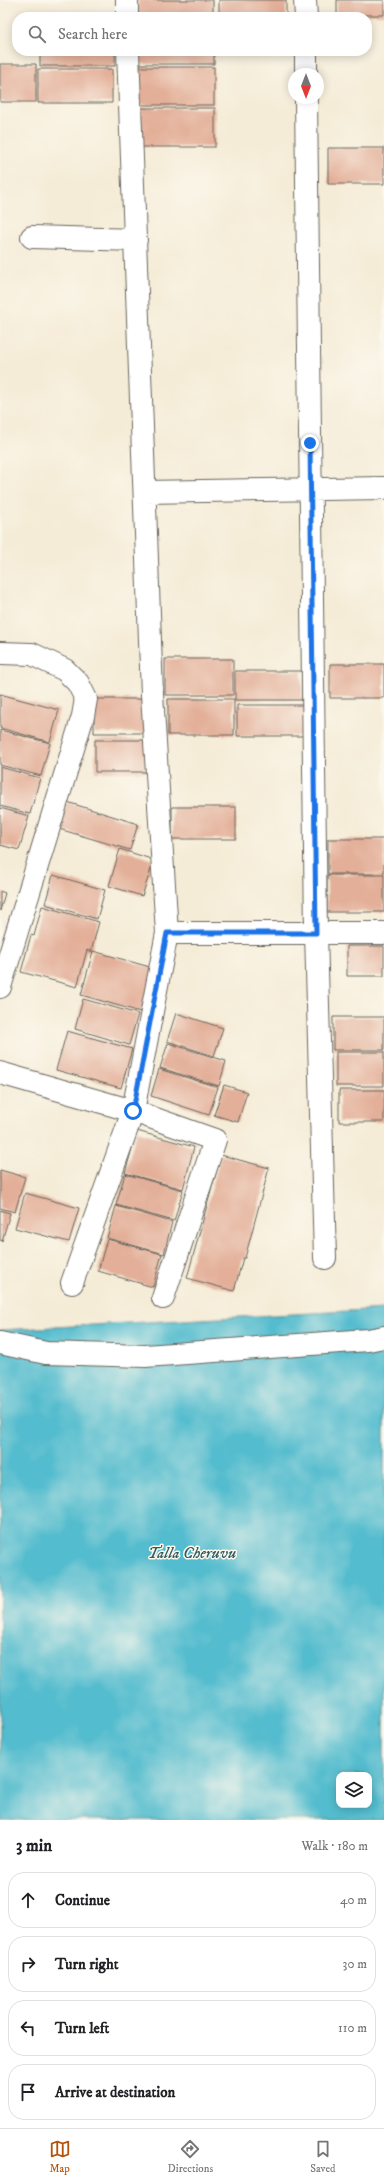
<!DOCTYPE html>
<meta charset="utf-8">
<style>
body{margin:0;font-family:"IM FELL DW Pica",serif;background:#f6f6f6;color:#202124}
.controls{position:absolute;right:12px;bottom:12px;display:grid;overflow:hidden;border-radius:8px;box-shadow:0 2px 10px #0003}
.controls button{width:36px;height:36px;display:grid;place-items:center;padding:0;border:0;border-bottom:1px solid #e0e0e0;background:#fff;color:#202124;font:20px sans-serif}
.compass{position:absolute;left:288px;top:68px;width:36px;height:36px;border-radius:50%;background:#fff;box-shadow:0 2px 10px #0003;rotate:180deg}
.stop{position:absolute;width:12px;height:12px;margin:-9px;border:3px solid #1a73e8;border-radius:50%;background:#fff}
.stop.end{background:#1a73e8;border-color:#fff;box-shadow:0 1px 4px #0008}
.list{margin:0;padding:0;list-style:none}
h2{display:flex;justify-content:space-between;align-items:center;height:52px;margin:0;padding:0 16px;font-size:17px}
h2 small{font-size:13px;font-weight:400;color:#757577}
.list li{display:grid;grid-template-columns:26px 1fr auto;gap:12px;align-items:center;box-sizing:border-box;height:56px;margin:0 8px 8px;padding:0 8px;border:1px solid #e0e0e0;border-radius:16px}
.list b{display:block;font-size:15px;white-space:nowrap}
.list em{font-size:13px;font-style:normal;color:#757577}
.icon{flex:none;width:22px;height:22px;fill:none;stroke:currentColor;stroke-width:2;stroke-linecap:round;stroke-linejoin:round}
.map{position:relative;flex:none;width:384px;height:1820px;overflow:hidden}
.search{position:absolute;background:#fff;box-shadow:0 2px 10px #0003;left:12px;right:12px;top:12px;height:44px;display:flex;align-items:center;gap:10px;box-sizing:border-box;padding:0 14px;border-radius:16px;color:#757577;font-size:15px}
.sheet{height:308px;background:#fff}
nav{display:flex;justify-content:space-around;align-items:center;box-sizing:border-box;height:56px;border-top:1px solid #e0e0e0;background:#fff;font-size:11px;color:#757577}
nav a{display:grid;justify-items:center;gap:2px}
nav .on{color:#b45309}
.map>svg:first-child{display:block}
</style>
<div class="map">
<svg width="384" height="1820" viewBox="0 0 384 1820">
<rect width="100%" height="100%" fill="#fbf7ec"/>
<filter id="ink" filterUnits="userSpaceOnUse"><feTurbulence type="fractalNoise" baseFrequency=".025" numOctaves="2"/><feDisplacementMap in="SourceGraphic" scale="8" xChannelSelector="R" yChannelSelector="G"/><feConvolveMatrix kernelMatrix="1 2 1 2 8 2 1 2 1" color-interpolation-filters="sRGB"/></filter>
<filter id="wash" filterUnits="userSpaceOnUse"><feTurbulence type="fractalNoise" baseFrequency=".012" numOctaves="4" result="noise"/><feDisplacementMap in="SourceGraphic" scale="16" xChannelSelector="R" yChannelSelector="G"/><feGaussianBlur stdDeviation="0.9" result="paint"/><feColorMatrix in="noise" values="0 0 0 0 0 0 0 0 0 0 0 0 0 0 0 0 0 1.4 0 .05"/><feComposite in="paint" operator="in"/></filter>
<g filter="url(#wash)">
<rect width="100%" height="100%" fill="#f5ecd7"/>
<!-- water -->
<path fill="#52bcce" stroke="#376c75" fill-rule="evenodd" d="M384,1309V1820H0V1330ZM339,1775H369V1805H339Z"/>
<g id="blocks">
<!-- building -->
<path fill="#e3af98" d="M138,0H213V17H138Z
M219,0H286V17H219Z
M337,0H384V15H337Z
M40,51H115V66H40Z
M137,51H214V64H137Z
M0,64H36V102H0Z
M136,67H214V105H136Z
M38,69H112V103H38Z
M137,108H215V147H137Z
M328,148H384V184H328Z
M165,659H233V695H165Z
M330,664H384V698H330Z
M235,671H302V700H235Z
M0,694L59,710L50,742L0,728Z
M94,699H149V733H94Z
M168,699H234V735H168Z
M237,705H304V736H237Z
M0,730L50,743L41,776L0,765Z
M95,740H151V772H95Z
M0,767L40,778L30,814L0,806Z
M67,802L138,824L130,850L59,829Z
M172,807H236V839H172Z
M0,808L29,816L19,850L0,845Z
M328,839H384V874H328Z
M120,849L154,860L142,896L109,886Z
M53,875L105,890L97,919L45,904Z
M327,875H384V912H327Z
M0,891L5,893L0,911Z
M42,906L99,922L91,952L87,950L77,987L21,972L31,935L34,936Z
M347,946H384V976H347Z
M93,951L157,969L144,1013L81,995Z
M83,999L138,1014L129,1045L75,1029Z
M176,1013L223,1028L214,1056L167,1041Z
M333,1017H384V1050H333Z
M67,1031L132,1049L121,1088L56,1070Z
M168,1043L226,1061L219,1086L160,1068Z
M336,1052H384V1086H336Z
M159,1069L218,1087L209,1115L151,1096Z
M224,1085L247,1092L238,1122L214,1115Z
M339,1090H384V1122H339Z
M137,1131L194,1147L183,1189L125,1173Z
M221,1155L269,1168L245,1258H243L234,1291L187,1278Z
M0,1170L25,1177L15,1212L0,1208Z
M125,1174L183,1190L174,1221L116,1205Z
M25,1193L79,1208L69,1242L15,1228Z
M116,1206L172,1222L164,1254L107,1238Z
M0,1210L10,1213L2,1241L0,1240Z
M107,1239L162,1254L153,1287L98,1271Z"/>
</g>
</g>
<g filter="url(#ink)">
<use href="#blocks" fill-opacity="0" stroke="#68655d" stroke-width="1"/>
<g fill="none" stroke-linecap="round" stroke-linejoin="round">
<!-- minor casing -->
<g stroke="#68655d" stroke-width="24">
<path id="minor" d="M127,0V17
M305,0L306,17
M306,51V74
M306,98L316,933L325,1258
M32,237L136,240
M145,492L384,488
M0,653L32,654L65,670L78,683L86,699L83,716L0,987
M167,933H384
M0,1073L133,1111L215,1140L163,1298
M72,1283L133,1111L167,933L152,694L128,51
M0,1343L46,1353L145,1356L368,1340L384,1337"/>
</g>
<!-- minor -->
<use href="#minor" stroke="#fff" stroke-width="22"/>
</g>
</g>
<g fill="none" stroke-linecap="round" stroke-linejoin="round" filter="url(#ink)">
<!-- route -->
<path stroke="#1a73e8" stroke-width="5" d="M133,1111L167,933H316L310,443"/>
</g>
<g text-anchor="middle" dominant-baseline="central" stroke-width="3" stroke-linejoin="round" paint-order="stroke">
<!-- water labels -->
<g font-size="16" font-style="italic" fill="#325c63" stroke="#fbf7ec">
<text x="192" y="1553">Talla Cheruvu</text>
</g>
</g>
</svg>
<div class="controls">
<button><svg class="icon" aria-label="layers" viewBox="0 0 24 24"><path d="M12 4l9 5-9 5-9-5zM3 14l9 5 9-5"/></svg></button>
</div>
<svg class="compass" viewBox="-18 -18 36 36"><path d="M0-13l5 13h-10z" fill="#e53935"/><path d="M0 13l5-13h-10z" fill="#757577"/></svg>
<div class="stop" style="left:133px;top:1111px"></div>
<div class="stop end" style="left:310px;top:443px"></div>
<div class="search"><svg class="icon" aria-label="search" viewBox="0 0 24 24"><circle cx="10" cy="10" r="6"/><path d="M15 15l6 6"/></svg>Search here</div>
</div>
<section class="sheet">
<h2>3 min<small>Walk · 180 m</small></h2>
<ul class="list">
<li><svg class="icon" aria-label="ahead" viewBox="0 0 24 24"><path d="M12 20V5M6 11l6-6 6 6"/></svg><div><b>Continue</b></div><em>40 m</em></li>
<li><svg class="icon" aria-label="right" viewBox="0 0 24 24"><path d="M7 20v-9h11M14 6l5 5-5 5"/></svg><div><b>Turn right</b></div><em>30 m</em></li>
<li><svg class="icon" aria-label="left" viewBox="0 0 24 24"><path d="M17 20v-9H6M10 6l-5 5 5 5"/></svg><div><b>Turn left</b></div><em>110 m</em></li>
<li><svg class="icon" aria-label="arrive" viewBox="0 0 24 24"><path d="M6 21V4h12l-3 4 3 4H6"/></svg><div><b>Arrive at destination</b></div></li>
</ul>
</section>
<nav>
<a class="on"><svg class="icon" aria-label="map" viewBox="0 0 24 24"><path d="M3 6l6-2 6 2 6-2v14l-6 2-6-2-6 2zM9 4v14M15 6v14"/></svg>Map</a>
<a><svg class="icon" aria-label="directions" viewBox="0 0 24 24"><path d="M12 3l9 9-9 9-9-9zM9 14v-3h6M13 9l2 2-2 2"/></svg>Directions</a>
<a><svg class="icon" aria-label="saved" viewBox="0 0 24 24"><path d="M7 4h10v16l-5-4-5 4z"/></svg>Saved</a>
</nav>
